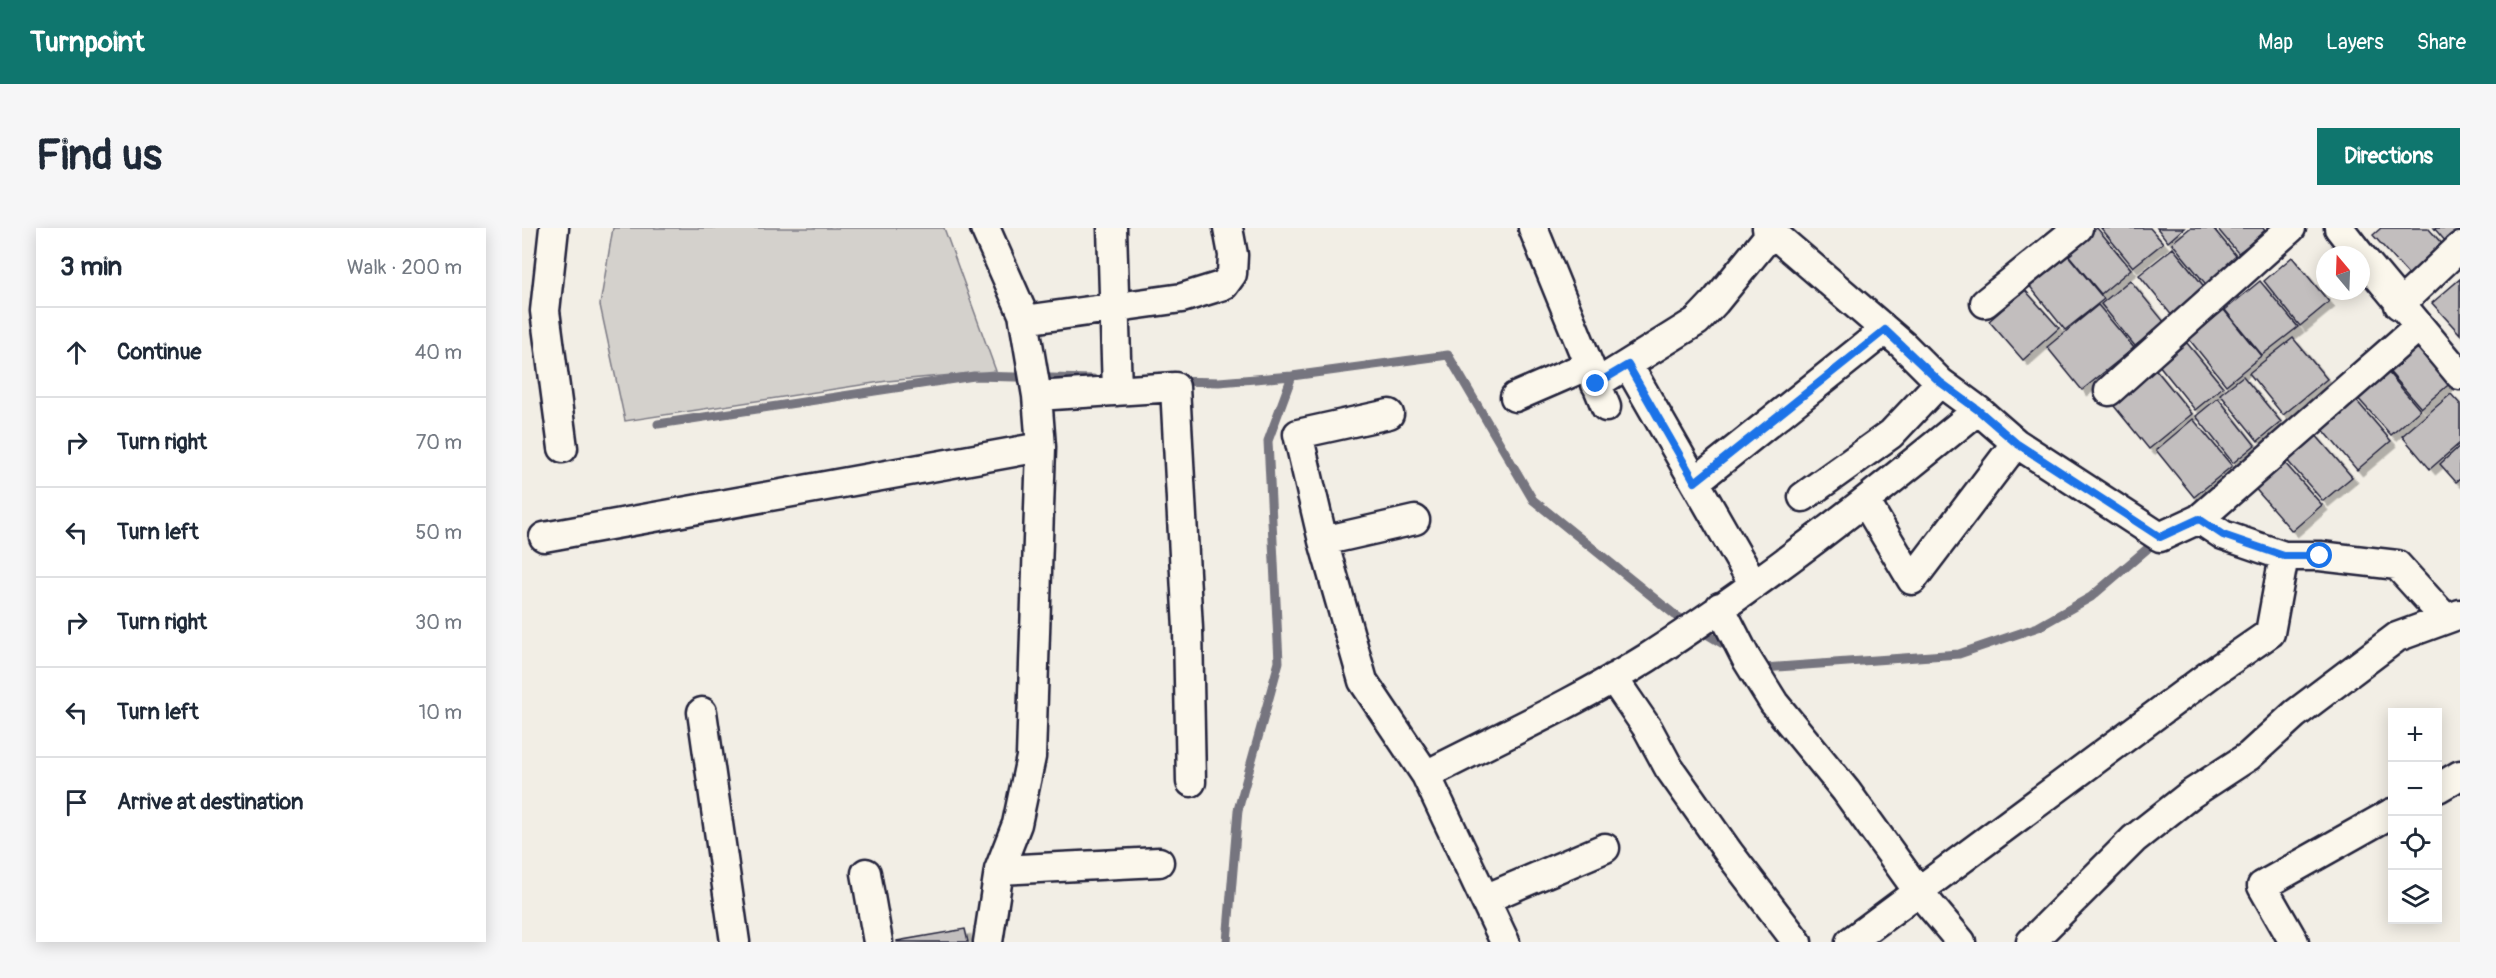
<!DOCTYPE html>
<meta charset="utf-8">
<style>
body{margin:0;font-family:Pangolin,sans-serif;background:#f6f6f7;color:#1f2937}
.controls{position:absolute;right:18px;bottom:18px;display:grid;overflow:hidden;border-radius:0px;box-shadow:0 3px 15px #0003}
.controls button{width:54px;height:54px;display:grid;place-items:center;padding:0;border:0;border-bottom:2px solid #e0e1e3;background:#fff;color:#1f2937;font:30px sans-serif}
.compass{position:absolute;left:1794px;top:18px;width:54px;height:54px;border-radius:50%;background:#fff;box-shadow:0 3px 15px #0003;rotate:341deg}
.stop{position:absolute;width:18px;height:18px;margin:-14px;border:4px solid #1a73e8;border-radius:50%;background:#fff}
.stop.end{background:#1a73e8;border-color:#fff;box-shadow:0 2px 6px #0008}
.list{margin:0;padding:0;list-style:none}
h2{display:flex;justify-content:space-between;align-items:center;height:78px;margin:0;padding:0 24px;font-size:26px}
h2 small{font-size:20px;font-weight:400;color:#747a83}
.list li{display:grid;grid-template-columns:39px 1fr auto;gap:18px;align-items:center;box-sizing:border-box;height:90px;padding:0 24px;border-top:2px solid #e0e1e3}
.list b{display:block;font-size:22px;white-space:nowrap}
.list em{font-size:20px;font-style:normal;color:#747a83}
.icon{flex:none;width:33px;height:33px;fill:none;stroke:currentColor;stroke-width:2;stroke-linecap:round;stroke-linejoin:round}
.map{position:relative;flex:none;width:1938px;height:714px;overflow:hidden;border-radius:0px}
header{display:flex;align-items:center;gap:36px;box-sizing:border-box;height:84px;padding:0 30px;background:#0f766e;color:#fff}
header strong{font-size:28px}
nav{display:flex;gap:33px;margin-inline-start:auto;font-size:21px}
.intro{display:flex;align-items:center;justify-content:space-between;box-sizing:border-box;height:144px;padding:0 36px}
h1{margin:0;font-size:42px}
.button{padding:15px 27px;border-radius:0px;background:#0f766e;color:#fff;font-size:21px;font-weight:700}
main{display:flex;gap:36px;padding:0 36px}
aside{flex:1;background:#fff;border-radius:0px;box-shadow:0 3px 15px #0003}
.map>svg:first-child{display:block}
</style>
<header>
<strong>Turnpoint</strong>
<nav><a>Map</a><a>Layers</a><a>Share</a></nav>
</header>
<div class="intro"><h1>Find us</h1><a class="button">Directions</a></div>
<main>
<aside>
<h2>3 min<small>Walk · 200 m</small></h2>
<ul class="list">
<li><svg class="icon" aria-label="ahead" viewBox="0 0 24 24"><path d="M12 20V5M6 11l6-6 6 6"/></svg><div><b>Continue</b></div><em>40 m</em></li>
<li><svg class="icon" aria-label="right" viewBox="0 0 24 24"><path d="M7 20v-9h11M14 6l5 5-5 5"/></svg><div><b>Turn right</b></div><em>70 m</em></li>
<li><svg class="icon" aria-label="left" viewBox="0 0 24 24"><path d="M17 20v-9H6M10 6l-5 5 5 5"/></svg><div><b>Turn left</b></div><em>50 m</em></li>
<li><svg class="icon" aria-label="right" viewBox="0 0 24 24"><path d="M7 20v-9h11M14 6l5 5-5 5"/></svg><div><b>Turn right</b></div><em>30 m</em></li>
<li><svg class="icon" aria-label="left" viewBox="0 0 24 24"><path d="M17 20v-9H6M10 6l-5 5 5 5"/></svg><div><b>Turn left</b></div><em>10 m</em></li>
<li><svg class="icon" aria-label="arrive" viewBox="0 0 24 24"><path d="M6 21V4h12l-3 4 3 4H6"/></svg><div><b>Arrive at destination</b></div></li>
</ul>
</aside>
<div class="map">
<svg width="1938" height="714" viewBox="0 0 1938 714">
<defs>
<filter id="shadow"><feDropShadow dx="5.5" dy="5.5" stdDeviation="0" flood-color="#0004"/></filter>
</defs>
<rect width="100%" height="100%" fill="#f2eee5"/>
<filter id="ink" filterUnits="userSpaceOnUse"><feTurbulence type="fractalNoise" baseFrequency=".0167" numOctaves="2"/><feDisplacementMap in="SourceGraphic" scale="12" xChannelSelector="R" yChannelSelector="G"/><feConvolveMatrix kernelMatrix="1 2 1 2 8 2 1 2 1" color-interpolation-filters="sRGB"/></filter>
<g filter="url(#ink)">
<!-- green -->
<path fill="#d4d1cc" stroke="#7b7a84" stroke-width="1.5" d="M91,0H422L474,143L365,153L103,193L78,77Z"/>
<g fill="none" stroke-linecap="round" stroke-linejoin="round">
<!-- stream -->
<path stroke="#76747f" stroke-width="9" d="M654,153L697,154L770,148
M136,196L452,148L571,151
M1236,437L1242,440L1437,426L1516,399L1569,369L1625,321
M705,714L716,582L757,434L746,213L770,148L926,127L1011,272L1153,387L1211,422"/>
</g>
<!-- building -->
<path fill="#c2bebe" stroke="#22223b" stroke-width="1.5" filter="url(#shadow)" d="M1575,0L1609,41L1579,66L1544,24Z
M1579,0H1628L1641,15L1611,39Z
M1635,0H1662L1646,14Z
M1668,0H1691L1719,34L1687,60L1650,15Z
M1695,0H1741L1744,4L1716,25Z
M1859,0H1906L1921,17L1887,47L1851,7Z
M1912,0H1938V2L1924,14Z
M1651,20L1684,61L1651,89L1617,47Z
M1544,25L1582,71L1543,102L1506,56Z
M1770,29L1807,74L1778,98L1742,53Z
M1938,51V106L1910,75Z
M1608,52L1643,95L1613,118L1579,76Z
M1738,53L1776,99L1740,127L1703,82Z
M1503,62L1537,100L1501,132L1467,93Z
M1576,77L1612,120L1560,162L1525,119Z
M1702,82L1739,128L1704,157L1667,111Z
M1771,110L1805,151L1761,187L1727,145Z
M1897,113L1931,153L1899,180L1865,141Z
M1665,115L1701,159L1673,182L1637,137Z
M1631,138L1670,186L1627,221L1588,173Z
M1864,142L1898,182L1869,207L1834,168Z
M1721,148L1759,194L1736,213L1698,166Z
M1929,166L1938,176V215L1908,241L1880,208Z
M1696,170L1733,217L1711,235L1674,188Z
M1833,171L1869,213L1835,242L1799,199Z
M1671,191L1710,238L1672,269L1634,222Z
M1792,205L1830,249L1801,273L1763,230Z
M1938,218V251L1934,254L1918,236Z
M1761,233L1800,277L1770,303L1731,258Z
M443,701L446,714H375V713Z"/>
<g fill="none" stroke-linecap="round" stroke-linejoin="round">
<!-- minor casing -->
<g stroke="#22223b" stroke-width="33">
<path id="minor" d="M32,0L23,83L41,220
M463,0L501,86L515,168L519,219L509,529L495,596L477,642L466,714
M590,0L595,163
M1011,0L1084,179
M1245,0L1381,117L1418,154L1456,182L1494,215L1638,309L1677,291
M1817,0L1838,27
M1839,28L1938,147
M1463,75L1556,0
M1877,77L1938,19
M502,92L660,70L702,57L710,46L711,27L706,0
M1106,137L1231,355
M1074,156L1175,93L1193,74L1250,4
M1587,163L1769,0
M515,168L653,159L666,401L669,554
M993,169L1067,137
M867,186L776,206L801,313L841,453L904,547L983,714
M1173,254L1363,102
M1281,269L1369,206L1418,154
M1343,273L1390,352L1494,215
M22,309L519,219
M801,313L893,292
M1762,328H1798L1875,337L1924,391
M1198,379L1224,430L1252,475L1324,563L1396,663L1439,714
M1091,450L1126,501L1147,540L1207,625L1275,714
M180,484L213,714
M904,547C978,509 1055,474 1125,430C1241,355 1350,269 1456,182
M1916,560L1938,547
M477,642L637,634
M344,645L356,714
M963,671L1083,620
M1328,714L1690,445L1748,405L1762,328L1701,307L1677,291L1896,99
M1509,714L1612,611L1669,566L1727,528L1773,486L1875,409L1938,386
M1772,714L1740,658L1870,585"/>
</g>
<!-- minor -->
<use href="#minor" stroke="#fbf7ec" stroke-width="28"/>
</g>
</g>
<g fill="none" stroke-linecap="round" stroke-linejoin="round" filter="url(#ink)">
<!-- route -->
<path stroke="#1a73e8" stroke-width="8" d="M1074,156L1106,137L1173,254L1363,102L1418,154L1456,182L1494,215L1638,309L1677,291L1701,307L1762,328H1798"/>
</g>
</svg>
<div class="controls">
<button>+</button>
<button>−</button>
<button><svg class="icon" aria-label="locate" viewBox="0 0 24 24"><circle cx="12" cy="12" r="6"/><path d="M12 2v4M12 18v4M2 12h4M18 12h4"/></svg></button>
<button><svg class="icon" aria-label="layers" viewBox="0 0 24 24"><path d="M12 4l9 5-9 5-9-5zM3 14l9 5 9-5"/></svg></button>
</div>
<svg class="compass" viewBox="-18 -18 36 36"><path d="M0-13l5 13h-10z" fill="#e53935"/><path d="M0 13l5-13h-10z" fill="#747a83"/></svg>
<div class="stop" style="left:1798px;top:328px"></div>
<div class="stop end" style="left:1074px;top:156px"></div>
</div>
</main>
